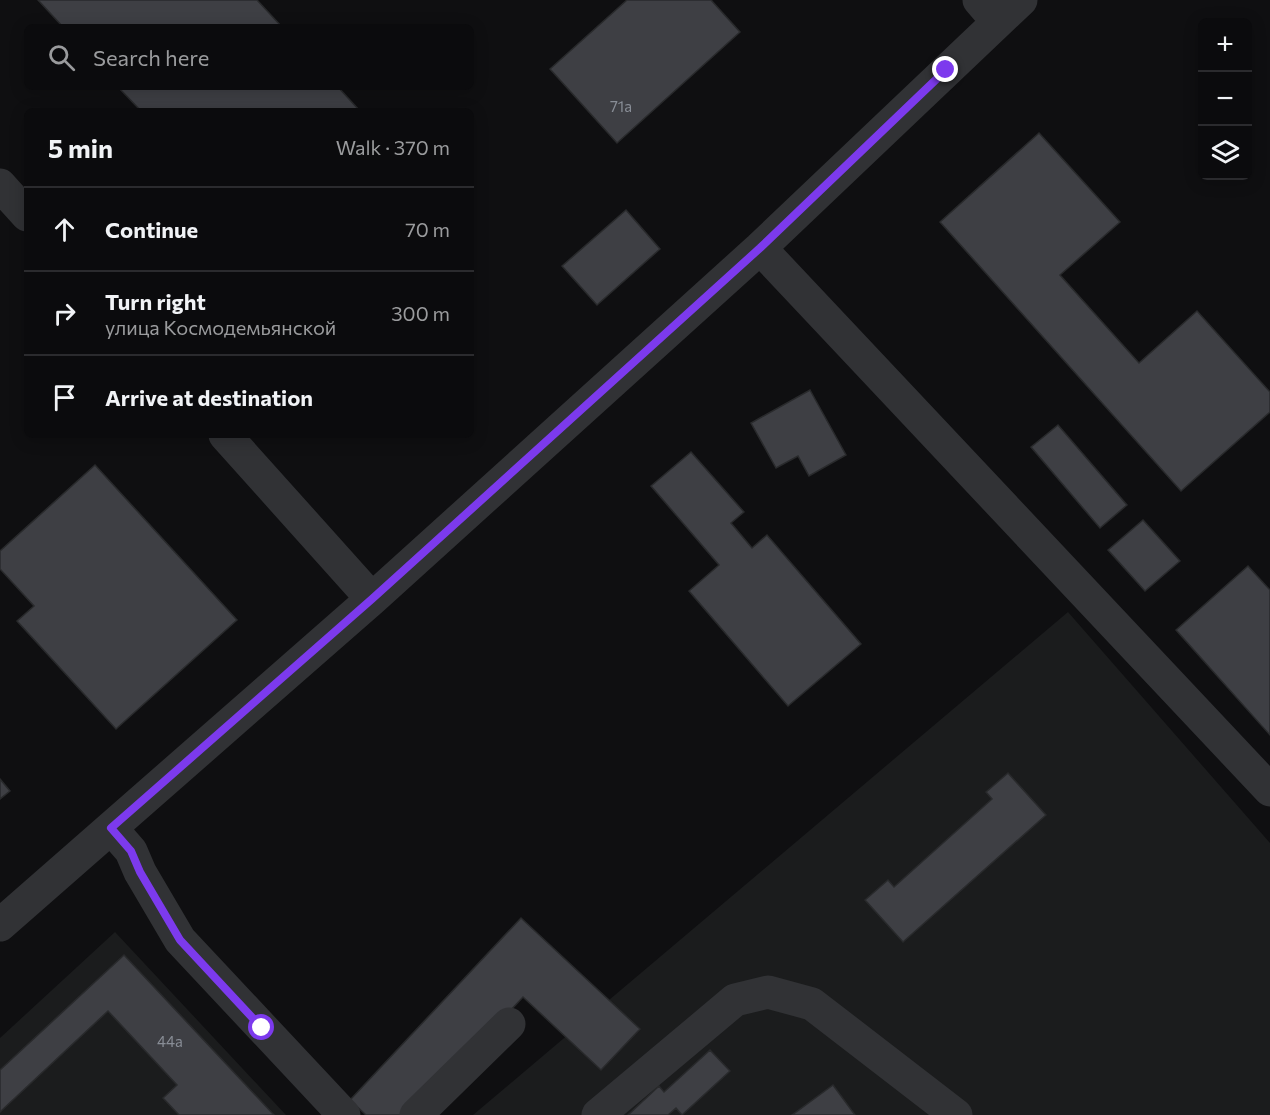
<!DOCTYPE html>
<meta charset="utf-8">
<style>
body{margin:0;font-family:Commissioner,sans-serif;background:#141416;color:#f1f3f6}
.controls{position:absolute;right:18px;top:18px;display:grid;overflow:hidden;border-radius:9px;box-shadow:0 3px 15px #0003}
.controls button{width:54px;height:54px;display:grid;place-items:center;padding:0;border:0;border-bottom:2px solid #2b2b2e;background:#0b0b0d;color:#f1f3f6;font:30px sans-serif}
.stop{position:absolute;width:18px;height:18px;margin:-14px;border:4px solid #7c3aed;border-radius:50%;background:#fff}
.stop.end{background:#7c3aed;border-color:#fff;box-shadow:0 2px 6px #0008}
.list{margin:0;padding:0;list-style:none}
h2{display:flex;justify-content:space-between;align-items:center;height:78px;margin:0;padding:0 24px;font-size:26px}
h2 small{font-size:20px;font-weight:400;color:#9a9b9d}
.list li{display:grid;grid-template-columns:39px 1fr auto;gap:18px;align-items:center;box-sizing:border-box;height:84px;padding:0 24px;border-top:2px solid #2b2b2e}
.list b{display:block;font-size:22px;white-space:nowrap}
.list p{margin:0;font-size:20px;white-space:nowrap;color:#9a9b9d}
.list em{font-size:20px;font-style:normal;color:#9a9b9d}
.icon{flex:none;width:33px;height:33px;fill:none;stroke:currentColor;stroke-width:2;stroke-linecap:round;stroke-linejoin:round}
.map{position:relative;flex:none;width:1270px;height:1115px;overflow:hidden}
.search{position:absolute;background:#0b0b0d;box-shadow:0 3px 15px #0003;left:24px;top:24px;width:450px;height:66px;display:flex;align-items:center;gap:15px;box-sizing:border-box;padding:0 21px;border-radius:9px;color:#9a9b9d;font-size:22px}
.panel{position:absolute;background:#0b0b0d;box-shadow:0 3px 15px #0003;left:24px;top:108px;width:450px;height:330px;border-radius:9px}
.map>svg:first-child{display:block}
</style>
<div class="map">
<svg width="1270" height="1115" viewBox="0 0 1270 1115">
<rect width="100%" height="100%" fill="#0f0f11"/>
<!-- built -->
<path fill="#1b1c1d" d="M1068,612L1270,843V1115H473Z
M115,932L286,1115H0V1038Z"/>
<!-- building -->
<path fill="#3e3f44" stroke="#292a2c" stroke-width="1.5" d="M38,0H257L282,27H63Z
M627,0H711L740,32L617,143L550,69Z
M118,87H338L360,111H141Z
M1039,133L1120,222L1060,275L1139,363L1197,311L1270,392V412L1181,491L940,222Z
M626,210L660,249L597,305L562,266Z
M810,390L846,455L809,476L798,456L776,468L751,423Z
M1058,425L1127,505L1100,528L1031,447Z
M691,452L744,512L731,523L752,548L767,535L861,644L788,706L689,591L719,565L651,486Z
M95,465L237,620L116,729L17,621L34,606L0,569V551Z
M1143,520L1180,561L1145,591L1108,550Z
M1248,566L1270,590V735L1176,630Z
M1008,773L1046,815L903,942L865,900L888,880L894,887L992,799L986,792Z
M0,779L10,791L0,799Z
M521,918L640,1029L601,1070L523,997L413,1115H366L350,1100Z
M124,955L274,1115H179L163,1098L177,1085L108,1011L0,1112V1070Z
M710,1050L730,1071L682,1115L676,1108L668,1115H628L659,1086L664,1092Z
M833,1085L855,1115H792Z"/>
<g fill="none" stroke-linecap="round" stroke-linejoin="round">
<!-- minor -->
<path stroke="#313235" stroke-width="33" d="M979,0L997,21
M0,185L27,215
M760,248L1270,790
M225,435L372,599
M111,828L131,851L140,872L180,940L344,1115
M0,925L372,599L760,248L1021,0
M416,1115L509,1024
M598,1115L735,1000L768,992L812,1004L956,1115"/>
</g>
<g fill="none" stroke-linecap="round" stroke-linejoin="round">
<!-- route -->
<path stroke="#7c3aed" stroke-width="8" d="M262,1028L180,940L140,872L131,851L111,828L372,599L760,248L946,70"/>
</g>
<g text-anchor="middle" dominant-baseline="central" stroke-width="6" stroke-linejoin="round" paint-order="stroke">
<!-- number labels -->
<g font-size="15" fill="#888d96">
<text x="621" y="106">71а</text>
<text x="170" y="1041">44а</text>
</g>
</g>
</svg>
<div class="controls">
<button>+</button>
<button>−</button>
<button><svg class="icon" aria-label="layers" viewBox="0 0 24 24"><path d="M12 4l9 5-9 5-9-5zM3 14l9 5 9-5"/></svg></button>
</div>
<div class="stop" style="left:262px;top:1028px"></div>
<div class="stop end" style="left:946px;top:70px"></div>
<div class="search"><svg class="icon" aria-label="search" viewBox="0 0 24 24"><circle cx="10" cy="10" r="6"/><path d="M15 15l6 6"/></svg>Search here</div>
<section class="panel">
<h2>5 min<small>Walk · 370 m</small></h2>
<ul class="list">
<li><svg class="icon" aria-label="ahead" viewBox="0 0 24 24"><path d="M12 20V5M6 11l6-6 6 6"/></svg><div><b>Continue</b></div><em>70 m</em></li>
<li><svg class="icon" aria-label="right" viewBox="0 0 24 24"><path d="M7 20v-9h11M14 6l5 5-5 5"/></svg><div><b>Turn right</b><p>улица Космодемьянской</p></div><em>300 m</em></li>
<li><svg class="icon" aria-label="arrive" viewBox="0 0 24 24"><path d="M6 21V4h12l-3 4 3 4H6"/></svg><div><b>Arrive at destination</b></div></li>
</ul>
</section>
</div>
